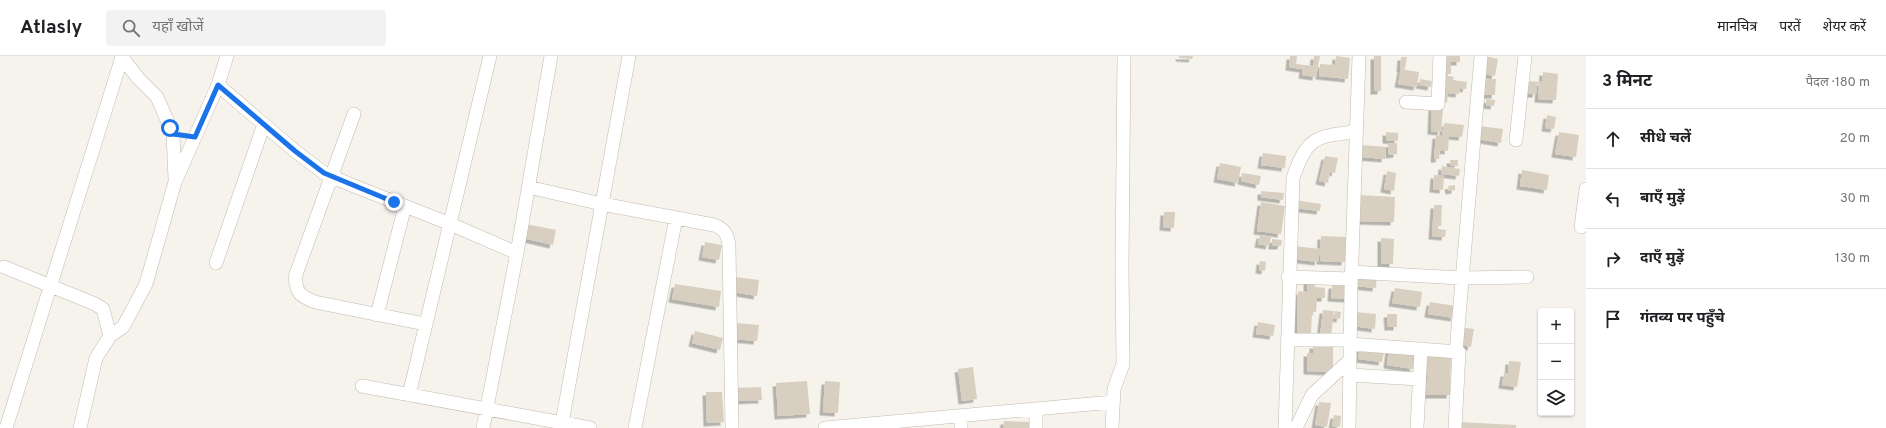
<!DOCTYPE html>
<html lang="hi">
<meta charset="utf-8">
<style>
body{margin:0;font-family:Overpass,"Noto Sans Devanagari",sans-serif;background:#f2f2f2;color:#202124}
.controls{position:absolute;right:12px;bottom:12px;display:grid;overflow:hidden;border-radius:4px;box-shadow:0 1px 3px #0004}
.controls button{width:36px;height:36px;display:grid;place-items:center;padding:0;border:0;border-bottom:1px solid #e0e0e0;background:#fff;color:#202124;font:20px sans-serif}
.stop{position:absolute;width:12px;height:12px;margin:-9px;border:3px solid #1a73e8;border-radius:50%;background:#fff}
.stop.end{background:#1a73e8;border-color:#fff;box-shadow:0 1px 4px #0008}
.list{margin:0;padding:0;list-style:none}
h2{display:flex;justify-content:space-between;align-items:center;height:52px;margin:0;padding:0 16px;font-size:17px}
h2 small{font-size:13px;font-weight:400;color:#757577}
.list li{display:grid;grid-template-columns:26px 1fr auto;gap:12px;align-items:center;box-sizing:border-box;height:60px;padding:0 16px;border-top:1px solid #e0e0e0}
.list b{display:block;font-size:15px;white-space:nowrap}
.list em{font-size:13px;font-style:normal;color:#757577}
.icon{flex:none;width:22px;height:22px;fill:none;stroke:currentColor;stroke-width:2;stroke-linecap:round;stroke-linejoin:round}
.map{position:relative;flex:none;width:1586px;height:372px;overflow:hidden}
header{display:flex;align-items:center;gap:24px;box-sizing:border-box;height:56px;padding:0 20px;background:#fff;border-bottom:1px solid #e0e0e0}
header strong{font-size:19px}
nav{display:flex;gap:22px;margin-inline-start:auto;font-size:14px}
.search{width:280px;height:36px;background:#f2f2f2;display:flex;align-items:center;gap:10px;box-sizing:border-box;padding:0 14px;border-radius:4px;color:#757577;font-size:15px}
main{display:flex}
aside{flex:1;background:#fff}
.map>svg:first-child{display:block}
</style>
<header>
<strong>Atlasly</strong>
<div class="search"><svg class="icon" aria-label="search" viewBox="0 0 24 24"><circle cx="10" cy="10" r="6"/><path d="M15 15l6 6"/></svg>यहाँ खोजें</div>
<nav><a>मानचित्र</a><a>परतें</a><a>शेयर करें</a></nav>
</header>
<main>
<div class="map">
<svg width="1586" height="372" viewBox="0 0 1586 372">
<defs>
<filter id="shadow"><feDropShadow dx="-3.5" dy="3.5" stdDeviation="0" flood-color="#0004"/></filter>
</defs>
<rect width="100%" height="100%" fill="#f6f3ec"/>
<!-- building -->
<path fill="#d8cfc1" filter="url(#shadow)" d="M1179,0H1193L1192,3L1179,2Z
M1290,0H1297L1296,8L1313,10L1314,0H1320L1316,21L1302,19L1303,13L1289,11Z
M1336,0L1350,2L1348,23L1319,20L1320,8L1335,9Z
M1374,0H1381V35H1374Z
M1443,0H1460V6H1451V18H1443Z
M1485,0L1498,3L1495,20L1483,18Z
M1401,1H1407L1405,13H1400Z
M1401,13L1419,16L1417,31L1398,28Z
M1543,16L1558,18L1556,44L1538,43L1539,28H1537L1536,38H1526L1527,25L1542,26Z
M1444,19L1454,21L1453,24L1467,26L1466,33L1460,32L1459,38L1448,37L1447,47L1442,46Z
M1420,23L1432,25L1431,31L1419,29Z
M1482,23H1496L1495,39H1481Z
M1486,43L1495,44L1494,50L1486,49Z
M1432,51L1443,52L1441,76L1431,75Z
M1547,59L1556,61L1554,73L1545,72Z
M1444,67L1464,69L1462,81L1449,80L1448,95L1440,94L1439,103H1434L1436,79L1442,80Z
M1479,70L1503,73L1501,87L1477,83Z
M1386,76L1398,77V85L1386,84Z
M1559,76L1579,79L1576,101L1555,98Z
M1397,87V98L1389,99L1388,88Z
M1362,89L1386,91L1385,103L1361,101Z
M1263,97L1286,100L1285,112L1261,109Z
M1325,100L1338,102L1335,117L1330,116L1328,127L1319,125Z
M1450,104H1458V110H1450Z
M1220,107L1241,111L1238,127L1217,123Z
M1442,110L1460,113L1459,120L1441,118Z
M1522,114L1549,119L1547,134L1520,130Z
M1387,115L1396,117L1394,135L1384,133Z
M1242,117L1261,120L1259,129L1241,125Z
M1434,119L1444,120L1443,134L1433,133Z
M1455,129V134L1449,135L1448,130Z
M1261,135L1284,137L1283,144L1261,141Z
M1359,139L1395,141L1394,166L1358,165Z
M1295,144L1321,148L1320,155L1294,152Z
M1261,146L1285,150L1281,178L1257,175Z
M1434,149H1442L1441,170H1438V173L1446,174L1445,181L1432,180Z
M1164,156H1175L1174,172L1163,171Z
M526,168L556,174L553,189L523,182Z
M1260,179L1271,181L1269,190L1258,188Z
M1321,180L1346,181L1345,206L1320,205Z
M1381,182L1394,183L1393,208H1381Z
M1272,183L1282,184L1281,190H1272Z
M705,186L722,189L719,204L702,201Z
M1294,190L1320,193L1318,206L1292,203Z
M1260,205L1266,206L1265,215L1259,214Z
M1356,216L1377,218L1376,232L1355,230Z
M735,221L759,224L757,240L733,236Z
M1307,224H1315V231L1325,232V242H1317L1316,256H1312L1311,278H1297L1298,235L1307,236Z
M675,228L721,235L719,251L672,243Z
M1332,229L1349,230L1348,243L1331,242Z
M1395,232L1422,236L1420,251L1392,247Z
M1430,246L1456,250L1454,262L1428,258Z
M1323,254L1334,255L1331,281L1320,280Z
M1335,255L1341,256L1340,263L1334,262Z
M1355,256L1376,258L1375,273L1353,270Z
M1387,258H1397V271H1388Z
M1258,266L1275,269L1273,280L1256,278Z
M735,267L759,269L757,285L734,283Z
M1465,272L1474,273L1471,291L1462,289Z
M695,275L723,282L720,294L692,287Z
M1313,289L1333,290V316L1307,315V297H1313Z
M1360,291L1384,295L1382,306L1358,303Z
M1389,292L1416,296L1413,313L1387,309Z
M1424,301H1451L1450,339H1424V326H1427V315L1424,314Z
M1509,305L1521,306L1517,331L1502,329L1504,317H1508Z
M973,311L977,343L962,345L958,313Z
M807,325L810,358L778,360L776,327Z
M825,325L840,326L838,357L823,356Z
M761,331L762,344L733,345V332Z
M706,336H722L724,366L707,367Z
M1319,346L1331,347L1327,371L1315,369Z
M1334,359L1341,360L1340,371L1332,370Z
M1004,365L1033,366L1032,372H1003Z
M1460,366L1516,369V372H1459Z"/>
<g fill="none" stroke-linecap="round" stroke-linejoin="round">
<!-- minor casing -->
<g stroke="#c2bbae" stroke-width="14">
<path id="minor" d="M121,0L138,22L157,41L173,78L175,123
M218,29L295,95L324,117L349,128L448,167L517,197
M1406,46L1438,48L1440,0
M354,58L295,221C297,238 300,240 315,246L425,268
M1516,84L1525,0
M528,131L602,148L714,169C725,173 728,179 729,191L732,372
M1581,171L1586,133
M216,207L264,68
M4,211L95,248L103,253L110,280
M1351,216L1462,222L1527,221
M1288,221L1351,223
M377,259L405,150
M1287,284H1350
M1350,288L1459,296L1455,372
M1456,296L1481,0
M1350,319L1419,323
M362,330L590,372
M409,339L490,0
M1036,353V372
M6,372L122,1
M80,372L96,302L110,280L123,271L146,228L175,126L218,29L227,0
M483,372L517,197L551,0
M561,372L629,0
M635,372L676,162
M825,372L1113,346
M961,372V360
M1112,372L1114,333L1123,308L1122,210L1124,0
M1285,372L1293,122C1307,82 1314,80 1356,76
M1296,372L1312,339L1350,304
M1349,372L1351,232L1359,0
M1417,372L1421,293"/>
</g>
<!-- minor -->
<use href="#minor" stroke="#fff" stroke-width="13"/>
</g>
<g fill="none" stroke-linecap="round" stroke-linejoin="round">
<!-- route -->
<path stroke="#1a73e8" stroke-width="5" d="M170,72L173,78L195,81L218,29L295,95L324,117L394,146"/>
</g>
</svg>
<div class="controls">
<button>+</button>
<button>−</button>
<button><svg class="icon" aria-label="layers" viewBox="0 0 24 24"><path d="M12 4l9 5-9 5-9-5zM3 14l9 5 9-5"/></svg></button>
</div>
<div class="stop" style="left:170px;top:72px"></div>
<div class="stop end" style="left:394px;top:146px"></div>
</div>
<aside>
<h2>3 मिनट<small>पैदल · 180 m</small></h2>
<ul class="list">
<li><svg class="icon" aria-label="ahead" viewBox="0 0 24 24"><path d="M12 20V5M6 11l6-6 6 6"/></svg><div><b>सीधे चलें</b></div><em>20 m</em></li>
<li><svg class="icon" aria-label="left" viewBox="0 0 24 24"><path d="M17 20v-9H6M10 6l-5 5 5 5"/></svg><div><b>बाएँ मुड़ें</b></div><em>30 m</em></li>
<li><svg class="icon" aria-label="right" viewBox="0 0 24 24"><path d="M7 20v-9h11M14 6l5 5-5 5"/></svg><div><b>दाएँ मुड़ें</b></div><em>130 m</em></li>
<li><svg class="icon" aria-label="arrive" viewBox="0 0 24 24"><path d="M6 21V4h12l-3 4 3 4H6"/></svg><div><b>गंतव्य पर पहुँचे</b></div></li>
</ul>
</aside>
</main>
